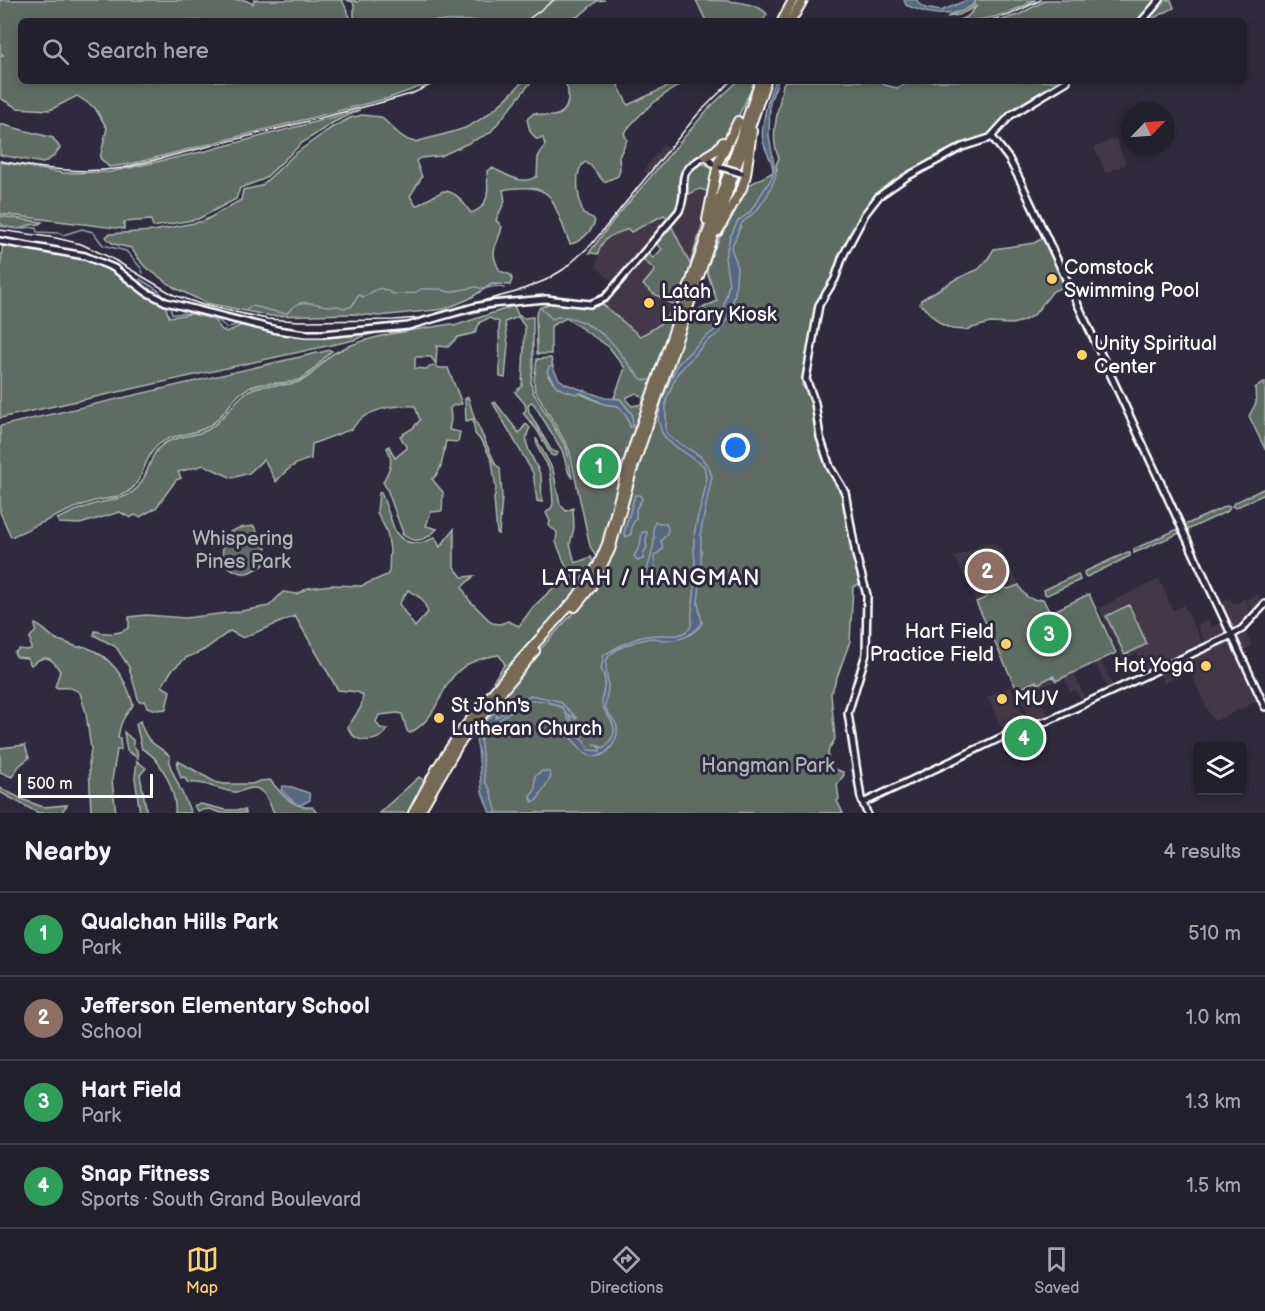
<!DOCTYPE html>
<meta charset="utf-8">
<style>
body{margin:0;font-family:"Balsamiq Sans",sans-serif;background:#2b2836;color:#f1f3f6}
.controls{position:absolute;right:18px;bottom:18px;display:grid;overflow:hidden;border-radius:9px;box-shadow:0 3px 9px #0003}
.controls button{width:54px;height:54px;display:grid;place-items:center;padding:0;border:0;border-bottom:2px solid #403e4a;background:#23202e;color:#f1f3f6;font:30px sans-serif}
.compass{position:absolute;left:1121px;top:102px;width:54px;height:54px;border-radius:50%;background:#23202e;box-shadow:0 3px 9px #0003;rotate:65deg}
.scale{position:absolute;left:18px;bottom:15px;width:135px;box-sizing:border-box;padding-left:6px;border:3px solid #fff;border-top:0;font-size:16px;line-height:21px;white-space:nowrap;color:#fff;-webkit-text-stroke:4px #2f2a3d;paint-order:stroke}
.you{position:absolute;left:736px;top:448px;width:21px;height:21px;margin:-15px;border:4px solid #fff;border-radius:50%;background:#1a73e8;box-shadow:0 0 0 9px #1a73e833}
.badge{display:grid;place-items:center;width:39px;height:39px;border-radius:50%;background:#ffd166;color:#fff;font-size:20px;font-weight:700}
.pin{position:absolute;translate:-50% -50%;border:3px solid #fff;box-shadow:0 2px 6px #0006}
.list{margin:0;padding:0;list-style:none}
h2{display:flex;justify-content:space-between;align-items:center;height:78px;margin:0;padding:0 24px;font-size:26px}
h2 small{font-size:20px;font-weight:400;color:#a3a3aa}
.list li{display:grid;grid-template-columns:39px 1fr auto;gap:18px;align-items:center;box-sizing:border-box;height:84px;padding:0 24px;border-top:2px solid #403e4a}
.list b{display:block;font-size:22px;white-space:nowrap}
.list p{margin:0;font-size:20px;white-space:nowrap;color:#a3a3aa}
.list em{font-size:20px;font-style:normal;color:#a3a3aa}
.icon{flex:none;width:33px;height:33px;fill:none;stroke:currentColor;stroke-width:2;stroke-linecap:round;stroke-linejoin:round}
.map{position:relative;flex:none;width:1265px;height:813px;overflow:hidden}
.search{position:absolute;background:#23202e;box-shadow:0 3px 9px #0003;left:18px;right:18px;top:18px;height:66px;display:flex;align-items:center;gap:15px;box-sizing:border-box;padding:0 21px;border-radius:9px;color:#a3a3aa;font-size:22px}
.sheet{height:414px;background:#23202e}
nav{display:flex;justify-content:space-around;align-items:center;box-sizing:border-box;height:84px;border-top:2px solid #403e4a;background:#23202e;font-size:16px;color:#a3a3aa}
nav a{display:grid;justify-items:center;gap:3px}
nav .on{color:#ffd166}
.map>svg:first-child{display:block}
</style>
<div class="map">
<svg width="1265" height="813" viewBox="0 0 1265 813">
<rect width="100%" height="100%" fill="#2f2a3d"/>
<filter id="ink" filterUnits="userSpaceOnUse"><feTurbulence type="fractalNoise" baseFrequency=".0167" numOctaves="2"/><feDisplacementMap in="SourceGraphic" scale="12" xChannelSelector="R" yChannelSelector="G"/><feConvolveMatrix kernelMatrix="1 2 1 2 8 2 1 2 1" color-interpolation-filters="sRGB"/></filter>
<g filter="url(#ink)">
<!-- built -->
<path fill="#423847" d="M1116,138L1126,164L1106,173L1094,148Z
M664,144L673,151L653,178L643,171Z
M700,189L711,192L708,207L690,265L671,225L683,211L687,195Z
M664,215L669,219L614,283L596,267L600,244L606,239L628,229L632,232Z
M642,259L655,270L643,285L654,294L674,305L672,312L655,329L640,336L601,303L605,301Z
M985,543L995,544L1002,550L1019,585L976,602L955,557Z
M1159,579L1173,610L1184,605L1203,644L1145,673L1136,653L1123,659L1099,608Z
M1258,594L1262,604L1253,611L1247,599Z
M1230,598L1233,604L1245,598L1252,614L1242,625L1233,631H1231L1218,604Z
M1208,620L1212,627L1221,623L1226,634L1206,643L1197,625Z
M1245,630L1252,646L1240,652L1235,638Z
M1226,641L1229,642L1256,702L1215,721L1211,717L1185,661Z
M1101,660L1114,688L1108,690L1095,663Z
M1180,661L1186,673L1164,683L1159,672Z
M1074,673L1086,700L1082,702L1076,690L1070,692L1064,677Z
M1054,676L1056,681L1048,685L1054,697L1042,703L1049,717L1031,723L1017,690L1037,681L1038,684Z
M1011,686L1027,722L1026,725L1006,732L1003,731L987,697Z
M1029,728L1038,748L1018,757L1008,737Z"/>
<!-- green -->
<path fill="#5e6c63" stroke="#aeb6b1" stroke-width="1.5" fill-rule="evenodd" d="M0,0H245L253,4L254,0H342L352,21H21V81H424L425,85L389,98L131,164L109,167L100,158L107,128L95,108L77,96L50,110L17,108L0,98V55H3L0,52Z
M346,0H354L357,2L360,0H605L597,1L579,16L562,21H355C352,14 356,8 353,2Z
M696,0C718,0 755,0 767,14L763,21H706Z
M976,0H1036C1007,15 988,21 956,21L967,17L977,6L959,15L947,17L974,5Z
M1046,0H1171L1174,8L1148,21H1000L1020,14Z
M523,81H532L490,133L441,156L420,158L416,161L422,177L410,196L416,206L443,191C457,191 463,203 471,213C491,207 488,189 487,171L492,168C507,174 522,187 537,176L538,157L545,145L543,138L536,139L530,131L527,119L534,113C540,114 547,117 553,116C571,114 570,93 565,81H616L628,105L679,81H689C664,91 640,113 624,133L627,140L619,157L620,170L618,176L604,182L591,166L585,162C572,172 579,200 583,214L593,218L595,221C592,231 580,243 570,244C566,235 555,202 549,196C539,185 516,187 503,190L505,201L496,220L502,227C497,248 488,249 500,271L511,275L512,280L510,285L492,284L469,299L445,309L379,316L353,314L271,316L206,303L175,288L144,266L131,248C121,245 111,246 106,237L109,234L153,231L204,221L241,200L243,190L261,186L296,153L331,128L350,118L362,115L381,117L399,134L408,140L415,142C431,137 449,134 465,128C486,118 507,99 523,81Z
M738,81H755C744,104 734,132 715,148C704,157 687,158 681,172C673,189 688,199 669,219L664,215L631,232L628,229C612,236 602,236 598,254L589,253L612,222L709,108Z
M785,81H881L885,85L897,88L911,81H1063L1008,114L988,136L907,174L872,199L815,312L813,330L802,377V385L813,402L819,437L843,493L861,583L853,587L850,641L831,694L835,739L829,749L827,762L829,767L843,772L844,775L837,784L839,799L837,801L843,813H493L484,783L479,734L473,728L533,657L585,600L611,521L599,555L596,557L590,546L569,449L535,390L534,381L537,359L551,358L553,367L548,376L553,382L604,404L618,406L626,415L630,426L632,414L620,399L614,398L625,368L609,347L566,318L551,326V354H537L536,315L539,308L554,301L601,303L640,336C654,329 668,321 674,305L654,294L643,285L655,270L642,259L647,253L653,258L662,249L655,243L671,225L690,264L708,207L701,238L674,322L717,301L705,266L747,186L777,170L776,165L779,158C768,136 780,107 783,84ZM636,393L643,398L642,404L632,406L627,401V397Z
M360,110L334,122L302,143L264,179L240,188L236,199L198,219L153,227L151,220L124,222V229L0,214V162L63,173L110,172L206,151Z
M0,124L53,138L60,148L53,157L43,163L0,155Z
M705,164L714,170L711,192L700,189L687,195C685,179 685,164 705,164Z
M0,216L42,222L39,224L29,225L20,229L0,226Z
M1043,238L1045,240L1066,286L1053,291L1034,315L1023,321L1012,324L990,323L965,330L952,329L941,324L920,304L921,300L956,279L979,269L987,260L994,249L1034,243Z
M3,241L98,261L159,299L158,302L165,305L169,317L192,314L213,319L222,330L227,332L242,325L304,337H336L392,329L364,336L354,340L0,418V272Z
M506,304L507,305L433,322L461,312Z
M514,306L518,315L523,318L533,317V368L531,382L533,392L567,449L572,477L569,474L562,450L534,404L531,402L528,405L529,412L551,450L558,453L555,456L551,455L537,430L523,413L526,410L525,404L515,392L522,386L525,327L518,317L505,322L508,344L505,378L500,377L499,322L489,318L480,322L475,333L458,337L448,347L437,346L436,364L431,357H415V368L426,369L433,365L439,368H448L462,404L454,405L450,408L451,420L449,430L460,432L458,442L446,441C443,453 443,472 432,479L443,492L442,511L431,512L426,526L437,529C427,540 414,545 402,534L403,533L387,489L383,482C390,469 394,462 387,448L389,446L395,458L407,448L400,436L413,428L420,420L415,406C393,405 364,409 352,429L312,444L311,459C295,462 286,470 276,482L264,459L249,473L232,478L204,465L178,472L181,478L176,480L156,508L140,517L135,515L130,518L120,512L80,524L59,523L57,519C68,514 79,509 91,505C106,500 125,501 137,488C150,475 148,453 165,443C179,435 195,437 209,429C225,419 233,401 248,391C265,381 284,389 301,381C315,375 322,359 336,352C370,334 413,331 451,324L454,326Z
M330,350L332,351C321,359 313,373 301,379C282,388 261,377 241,393C229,403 222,418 209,426C192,437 169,432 155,448C142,462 144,483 126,493C116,499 102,499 91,502C64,511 38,525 11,537L0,512V426Z
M1265,382V449L1249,416L1256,403L1255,388Z
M468,397L474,417L496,465L500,468L502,497L499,534H497L494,499L496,489L492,461L483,443L475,434L473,419L466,421L465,399Z
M495,402L519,433L526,424L530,428C519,445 537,461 541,477C542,485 541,494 542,502L537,501L533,473L493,403Z
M536,438L553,470L560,504L566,511L573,508L574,528L570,544L575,563L591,557L594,564L593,569L571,599L533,638L498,681L494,683L493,681L505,664L499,655C431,664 453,709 410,733L407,731L402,714L398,713L379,715L376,722L380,728L388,729C380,744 353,745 348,727L361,707L363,695L357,692L338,690L295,616L243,638L230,631L204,650L186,658L172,670L162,686L170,691L166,709L157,710L147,707L144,701L139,702L129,667L116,647L94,635L95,631C106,634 121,635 129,627V617L146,615L185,618L236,612L269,606L283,592L297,594L308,588L331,585L361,586L387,575L389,572L390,549L387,532L377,512L379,493L381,492L395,531C404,546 421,546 435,537L440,547L454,529V567L462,577L474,576L462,587L469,600L492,623L500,624L508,621L519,626L533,607L564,578L567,569L556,542L557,532L549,526L550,521L546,513L552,507L553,503C552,492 552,480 549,469C545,459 536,450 536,438ZM408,590L422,599L428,612L415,627L399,604Z
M1265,488V494L1235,508L1232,506L1234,503Z
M1226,506L1230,507L1228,511L1185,531L1183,526Z
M254,526L272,560C251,572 243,582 222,561C223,556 222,551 223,546C224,529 240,527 254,526Z
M1178,529L1180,533L1134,553V549Z
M1128,552H1130V556L1087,577L1085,576L1084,572Z
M1078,574L1080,580L1047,595L1045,594L1044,590Z
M1019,585C1024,596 1030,602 1043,599L1050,613L1089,594L1116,653L1056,681L1053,676L1038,684L1036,681L1017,690L976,602L987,597L986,594L1002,587L1008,589Z
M1129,605L1147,644L1125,655L1106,616Z
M35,624C44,627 49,636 58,640C63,641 75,647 79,647C86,647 82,645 88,648C113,658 126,679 133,704L132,707C123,717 120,724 118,738H120L121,750H117L112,780L116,813H91L89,763L91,749L86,713L80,693C71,686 68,688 58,688L55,687L60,671C51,656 45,654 31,665L27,658L17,657L14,653L19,649L27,650L31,649L30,637L36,631Z
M140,721C148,746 154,742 170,756V766L191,813H175C177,793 161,757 142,749L136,724Z
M124,732L133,740V746L137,750L138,758L127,751Z
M25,745L29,758L19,766L12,777L0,772V748Z
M137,761L146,768L140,775L147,813H140L135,778Z
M178,761L215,782L224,784H252L260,781L270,780C281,794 294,809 312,807L317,813H274C270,805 266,793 258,789C252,785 242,792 235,792C218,791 207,781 188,783L184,777L181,778L177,766Z
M419,777L426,782L410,813H379Z
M0,788L24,800L43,807L67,805L61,813H38L0,792Z
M201,804L226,810H245L246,813H221L209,809L197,811L194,805Z"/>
<!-- water -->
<path fill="#54677f" stroke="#98a4b2" stroke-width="1.5" d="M904,0H917L919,4L925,8L941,11L967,0H976C973,6 968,8 962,11C941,18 925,13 906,5Z
M775,81H778L770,102L769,136L776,176L768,194L758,209L742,223L731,248L736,261L737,269L735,293L729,317L720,332L705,343L677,374L666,400V432L671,438L700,456L708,466L712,476L701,530V575L698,603L702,623C694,635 680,641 666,640C661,640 657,638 653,638C641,639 612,648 607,659C604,665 608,679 608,686C608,693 604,702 606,709C609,717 616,719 617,728C619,742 604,762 588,755C583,752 570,737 566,732V728L570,723L563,708C524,688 515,712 485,730L480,735L485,782L490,789L497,813H490L482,792L478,748C471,733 487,721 497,710L496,718L531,695L559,701L577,718L576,719L568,714L572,721L574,735L583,739L589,750L600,751V748L594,744L604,748C609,742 615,737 614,728C613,719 603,713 602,702C602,690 609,680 601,669L604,655C619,646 636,636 655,635C666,634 680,639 689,629C694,623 691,618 692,611C694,599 695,587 695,575C696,563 693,550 694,538C695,514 711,490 704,466L668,441L662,433L658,419L662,400L677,365L702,340L716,329L720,321L729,284L725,258L730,237L738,221L750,212L773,176C774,161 766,154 763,141C760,129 769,93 775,81Z
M552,366L559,379L566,384L605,398L620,399L632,414L633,427L630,426L626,415L618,406L604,404L582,393L576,394L563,390L557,387L547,372L549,367Z
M635,495H640L642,499L636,509V518L632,525L631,534L626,537L624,533Z
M655,522L666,524L668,529L667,534L661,541L663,549L654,556L656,574L651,580L650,587L648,588C642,572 653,558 654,541C655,534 651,529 655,522Z
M642,532H647L646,542L647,547L644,552L643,559L638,561L634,556L640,546Z
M542,771L549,772L551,777L537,800L533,802L530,797L535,790V776Z
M283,786L292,787L309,793L310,800L301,805L296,804L281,790Z"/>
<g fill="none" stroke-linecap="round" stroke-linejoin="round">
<!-- stream -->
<path stroke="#98a4b2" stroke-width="1.5" d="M0,223C16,234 22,225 36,228L37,232L59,233L63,235L82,229L93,232L103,245L126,251L141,268L143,273
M140,279L159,291L165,298
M170,306L172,314C193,312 211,312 227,328L238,324
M540,307L552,319C571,310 599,330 612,343C623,355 630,369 643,380H651
M245,311L252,306C264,308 275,313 287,313C290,310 294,305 298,304C311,299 326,309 338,306L343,308L351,307L359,295L364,297C378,289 377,284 393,294L415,293L421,289H440L449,292L476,287L484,289L495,286L504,288
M243,319L244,316"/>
<!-- secondary casing -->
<g stroke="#fff" stroke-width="10">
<path id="secondary" d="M1142,21L1160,0
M992,137L1009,159L1020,180L1265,707
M0,241L85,256L114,268L146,292L166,302L277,330L306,334H323L408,326L474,307L491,304L546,299L590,304L605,298L679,211C692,182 669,176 706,156L713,164
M863,803L1017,730L1050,720L1230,636L1242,629L1265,604
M867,813L861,798L848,713L866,654L867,595L856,555L845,492L830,467L820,437L815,403L806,379L819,305L835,279L843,256L865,214L879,196L908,176L962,147L990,138L1011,115L1067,81"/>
</g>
<!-- trunk casing -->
<g stroke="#fff" stroke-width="12">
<path id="trunk" d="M782,21L793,0
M791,21L803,0
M706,156L716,150L723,142
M707,220L718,163L738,121
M718,231L742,188L746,175L752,131
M575,607L591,587L610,550L632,471L766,81
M413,813L437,768L462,730L509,673L577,597L598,565L607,544L630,457L760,81
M419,813L459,744L535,651"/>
</g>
<!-- secondary -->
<use href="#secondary" stroke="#2f2a3d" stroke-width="5"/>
<!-- trunk -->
<use href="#trunk" stroke="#756a55" stroke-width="8"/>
<!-- rail -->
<path stroke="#fff" stroke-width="1.5" d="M526,21L554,0
M988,21L1009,15L1041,0
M0,161C42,169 81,174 123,168L383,102L411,94L439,81
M0,230L56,238L81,244L111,258L174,295L203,305L267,319L300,321L394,320L419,318L516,292L546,280L564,269L591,245L697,115L731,81"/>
<!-- secondary-bridge casing -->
<g stroke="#fff" stroke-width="10" stroke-linecap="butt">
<path id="secondary-bridge" d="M721,167L741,173"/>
</g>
<!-- secondary-bridge -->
<use href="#secondary-bridge" stroke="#2f2a3d" stroke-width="5"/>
</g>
</g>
<!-- markers -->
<g fill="#ffd166" stroke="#2f2a3d" stroke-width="2">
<circle cx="1052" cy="279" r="6"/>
<circle cx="649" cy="303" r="6"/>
<circle cx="1082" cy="355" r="6"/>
<circle cx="1006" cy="644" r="6"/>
<circle cx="1206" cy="666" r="6"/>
<circle cx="1002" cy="699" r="6"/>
<circle cx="439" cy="718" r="6"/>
</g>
<g text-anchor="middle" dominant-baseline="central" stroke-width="6" stroke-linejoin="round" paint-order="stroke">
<!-- poi labels -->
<g font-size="20" fill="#fff" stroke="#2f2a3d" text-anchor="start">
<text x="1064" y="268">Comstock<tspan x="1064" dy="23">Swimming Pool</tspan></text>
<text x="661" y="292">Latah<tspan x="661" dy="23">Library Kiosk</tspan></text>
<text x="1094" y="344">Unity Spiritual<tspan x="1094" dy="23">Center</tspan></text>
<text x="994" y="632" text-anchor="end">Hart Field<tspan x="994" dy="23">Practice Field</tspan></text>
<text x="1194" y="666" text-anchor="end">Hot Yoga</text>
<text x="1014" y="699">MUV</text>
<text x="451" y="706">St John's<tspan x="451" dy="23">Lutheran Church</tspan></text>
</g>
<!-- park labels -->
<g font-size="20" fill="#aeb6b1" stroke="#2f2a3d">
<text x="243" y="539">Whispering<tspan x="243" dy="23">Pines Park</tspan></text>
<text x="768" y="766">Hangman Park</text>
</g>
<!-- quarter labels -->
<g font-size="22" letter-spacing="1.5" fill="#fff" stroke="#2f2a3d">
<text x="651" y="578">LATAH / HANGMAN</text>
</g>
</g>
</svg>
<div class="controls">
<button><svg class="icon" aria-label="layers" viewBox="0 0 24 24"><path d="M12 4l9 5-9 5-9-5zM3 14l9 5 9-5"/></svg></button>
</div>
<svg class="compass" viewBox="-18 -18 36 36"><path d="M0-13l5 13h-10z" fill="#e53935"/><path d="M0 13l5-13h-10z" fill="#a3a3aa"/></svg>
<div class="scale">500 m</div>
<div class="you"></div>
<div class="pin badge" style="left:599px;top:466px;background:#2e9e5b">1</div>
<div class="pin badge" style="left:987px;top:571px;background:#8d6e63">2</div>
<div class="pin badge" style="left:1049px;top:634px;background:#2e9e5b">3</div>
<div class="pin badge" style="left:1024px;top:738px;background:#2e9e5b">4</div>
<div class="search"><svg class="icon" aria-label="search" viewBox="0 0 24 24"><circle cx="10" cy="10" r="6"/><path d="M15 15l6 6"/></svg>Search here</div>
</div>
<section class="sheet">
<h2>Nearby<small>4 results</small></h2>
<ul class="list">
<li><span class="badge" style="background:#2e9e5b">1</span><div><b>Qualchan Hills Park</b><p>Park</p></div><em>510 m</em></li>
<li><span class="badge" style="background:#8d6e63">2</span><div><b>Jefferson Elementary School</b><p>School</p></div><em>1.0 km</em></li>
<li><span class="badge" style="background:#2e9e5b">3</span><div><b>Hart Field</b><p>Park</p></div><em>1.3 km</em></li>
<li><span class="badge" style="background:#2e9e5b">4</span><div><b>Snap Fitness</b><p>Sports · South Grand Boulevard</p></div><em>1.5 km</em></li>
</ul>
</section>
<nav>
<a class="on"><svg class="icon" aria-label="map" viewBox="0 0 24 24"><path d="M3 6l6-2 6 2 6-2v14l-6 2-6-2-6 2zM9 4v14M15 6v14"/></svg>Map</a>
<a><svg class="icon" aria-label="directions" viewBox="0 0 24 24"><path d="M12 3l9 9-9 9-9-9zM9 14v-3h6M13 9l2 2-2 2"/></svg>Directions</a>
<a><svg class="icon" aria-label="saved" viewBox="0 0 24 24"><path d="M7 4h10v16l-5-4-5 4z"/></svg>Saved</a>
</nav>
